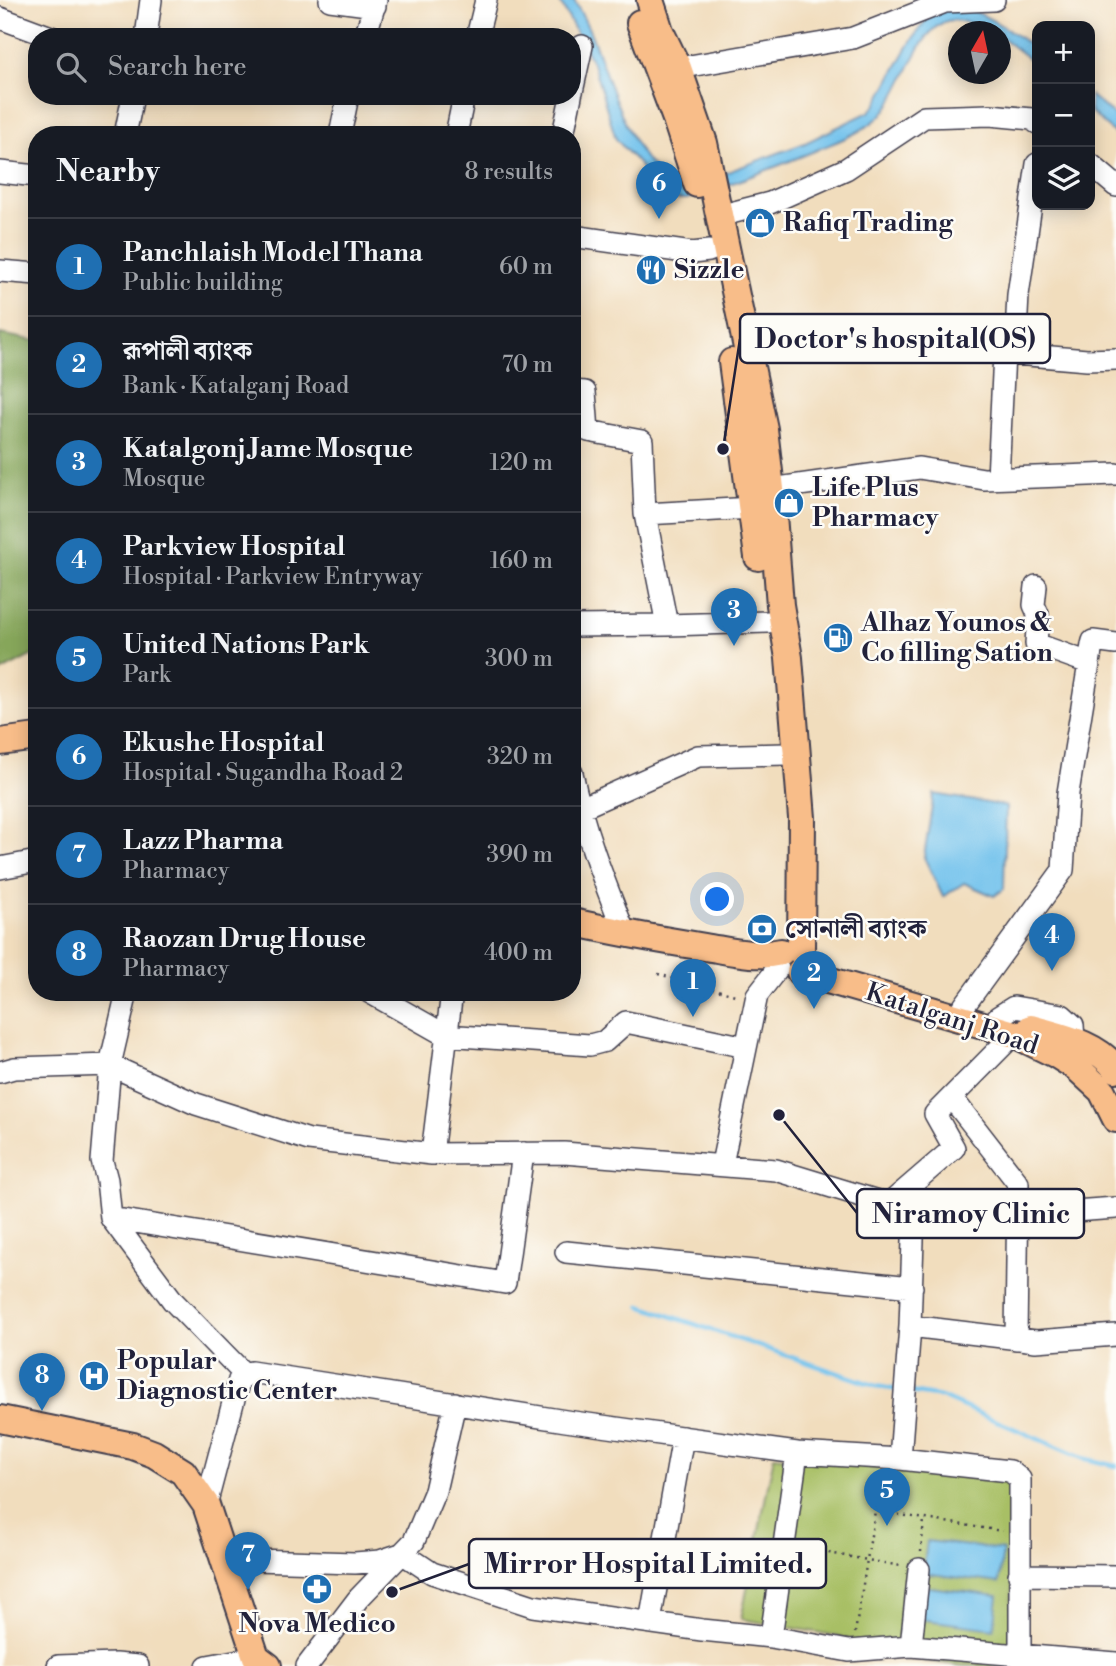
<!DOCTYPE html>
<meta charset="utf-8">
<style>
body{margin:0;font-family:"Libre Bodoni","Noto Serif Bengali",serif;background:#20242c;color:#f1f3f6}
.controls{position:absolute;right:21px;top:21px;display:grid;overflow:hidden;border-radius:14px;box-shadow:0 4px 18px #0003}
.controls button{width:63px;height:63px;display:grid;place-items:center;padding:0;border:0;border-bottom:2px solid #363941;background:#171b24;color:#f1f3f6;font:35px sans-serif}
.compass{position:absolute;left:948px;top:21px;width:63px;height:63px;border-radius:50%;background:#171b24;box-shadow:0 4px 18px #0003;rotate:9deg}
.you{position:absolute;left:718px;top:900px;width:24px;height:24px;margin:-18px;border:5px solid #fff;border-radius:50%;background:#1a73e8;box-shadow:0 0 0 10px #1a73e833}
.badge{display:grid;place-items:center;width:46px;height:46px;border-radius:50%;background:#1f6fb2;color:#fff;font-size:23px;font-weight:700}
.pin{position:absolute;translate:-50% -58px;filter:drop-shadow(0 2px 4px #0008)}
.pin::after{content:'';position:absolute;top:37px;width:24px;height:21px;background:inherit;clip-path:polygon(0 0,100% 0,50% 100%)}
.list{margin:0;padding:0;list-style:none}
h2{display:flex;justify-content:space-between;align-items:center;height:91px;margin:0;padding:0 28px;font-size:30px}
h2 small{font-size:23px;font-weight:400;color:#9ea1a6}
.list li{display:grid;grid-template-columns:46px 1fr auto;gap:21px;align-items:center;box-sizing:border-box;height:98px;padding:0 28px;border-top:2px solid #363941}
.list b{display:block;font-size:26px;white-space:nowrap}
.list p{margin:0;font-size:23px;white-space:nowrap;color:#9ea1a6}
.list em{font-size:23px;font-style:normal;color:#9ea1a6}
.icon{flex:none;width:38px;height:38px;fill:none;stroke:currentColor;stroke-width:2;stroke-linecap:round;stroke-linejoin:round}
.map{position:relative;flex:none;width:1116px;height:1666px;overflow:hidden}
.search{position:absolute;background:#171b24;box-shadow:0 4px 18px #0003;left:28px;top:28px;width:553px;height:77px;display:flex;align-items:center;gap:18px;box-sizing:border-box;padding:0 24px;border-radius:28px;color:#9ea1a6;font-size:26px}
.panel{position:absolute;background:#171b24;box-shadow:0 4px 18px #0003;left:28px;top:126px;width:553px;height:875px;border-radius:28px}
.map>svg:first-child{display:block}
</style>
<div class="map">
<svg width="1116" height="1666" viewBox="0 0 1116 1666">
<rect width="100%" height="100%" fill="#fdfcf7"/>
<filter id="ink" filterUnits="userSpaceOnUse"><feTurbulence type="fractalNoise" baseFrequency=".0143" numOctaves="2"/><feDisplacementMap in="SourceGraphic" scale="14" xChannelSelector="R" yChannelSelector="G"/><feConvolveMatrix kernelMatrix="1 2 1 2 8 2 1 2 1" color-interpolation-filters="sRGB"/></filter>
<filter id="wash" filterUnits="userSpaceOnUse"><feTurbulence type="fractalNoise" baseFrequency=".00686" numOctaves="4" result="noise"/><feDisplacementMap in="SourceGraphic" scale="28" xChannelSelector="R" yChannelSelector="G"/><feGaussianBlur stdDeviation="1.57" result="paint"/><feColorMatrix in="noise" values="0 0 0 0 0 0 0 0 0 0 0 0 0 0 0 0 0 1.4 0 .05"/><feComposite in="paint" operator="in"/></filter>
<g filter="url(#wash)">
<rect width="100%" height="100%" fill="#f1ddbd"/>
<!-- green -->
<path fill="#a8bf65" stroke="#657050" stroke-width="2" d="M774,1456L1016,1482L1009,1666H964L874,1654L859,1643L838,1636L741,1619Z"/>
<!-- forest -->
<path fill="#86a65a" stroke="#54644a" stroke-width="2" d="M0,334L37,341V653L0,672Z"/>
<!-- water -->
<path fill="#70c1ec" stroke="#497294" stroke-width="2" d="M559,0H574C580,11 586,22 591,34C611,83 630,167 682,189L805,143L869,112L876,105C890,82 919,16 942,7C969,0 1018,35 1037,51V65L1001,37L1000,32C985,31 958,15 944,22C915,35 903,97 878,118C861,133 838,141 817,150C774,168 731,184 687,199H676L666,195L616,139L593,64Z
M1090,95L1116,117V135L1090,111Z
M934,794L1006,806L1004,889L994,896L964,883L943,897L924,857Z
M927,1541L1003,1550L999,1583L923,1573Z
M922,1586L998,1596L994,1629L918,1619Z"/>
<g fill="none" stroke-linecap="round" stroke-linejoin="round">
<!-- stream -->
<path stroke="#70c1ec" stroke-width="4.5" d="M641,1306L876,1386L898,1390
M910,1392L941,1397L1082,1458L1116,1466"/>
</g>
</g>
<g filter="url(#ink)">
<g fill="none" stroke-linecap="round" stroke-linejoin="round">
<!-- minor casing -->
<g stroke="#413e4e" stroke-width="24">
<path id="minor" d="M330,0L375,6
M0,18L51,37
M146,37L151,0
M365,37L376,0
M477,37L486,0
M678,68L853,38L945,2L994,0
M572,92L582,46
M125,135L133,96
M340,135L348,96
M456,135L464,96
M563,135L571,96
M1090,164L1116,186
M0,172L37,176
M719,216L770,203L846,169L924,117L990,115L1032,119L1037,123
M572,236L692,253L709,251
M0,271L37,274
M1015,354L1018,295L1037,164
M572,391L585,392L588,431L642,441L645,514
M998,478L1004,353L1087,360L1116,359
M771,489L919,468L984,479L1116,474
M1036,586L1034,605L1038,614L1036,644L1089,663
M667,625L768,622
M572,626L667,625L645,514L753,508
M572,773C583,829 604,881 625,934
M579,809L698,756L787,754
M0,868L37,861
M127,992L110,1065L102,1161L107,1180L111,1218L173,1301L245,1375
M369,992L445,1035L590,1045L605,1041L626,1022L746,1047
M964,1006L1063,870L1068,793L1092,645L1093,641L1116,644
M998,1017L1014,1007L1062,1015L1073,1025L1074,1041
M0,1072L14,1068L110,1065L196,1104L309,1140L432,1154L564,1153L776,1170L914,1212L910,1326L900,1459
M952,1098L1018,1183L1016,1339
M432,1154L452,992
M722,1164L757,995L778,968
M889,1204L954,1148L935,1114L1014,1034
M1018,1215L1116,1208
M111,1218L505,1283L523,1153
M566,1252L912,1287
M910,1326L1036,1341L1116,1335
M206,1505L239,1380L251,1372L566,1421L797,1453L900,1459L1010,1471L1020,1479V1657
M402,1553L432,1573L533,1606L702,1630L771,1637L849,1651L911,1646L1116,1663
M223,1559L355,1563L380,1561L401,1554
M1019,1575L1116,1576
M650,1622L683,1437
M771,1637L797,1453
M911,1646L919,1569
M58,1666L115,1664L138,1666
M207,1666L256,1657
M307,1666L358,1599L414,1541L435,1491L455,1403"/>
</g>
<!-- major casing -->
<g stroke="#413e4e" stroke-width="30">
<path id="major" d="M650,0L660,31L678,68L704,143L764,429L771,489L780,605L789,658L802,818L801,952
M640,23L676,119L697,184
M732,362L758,557
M0,742L37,737
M572,922C616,932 661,940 705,947C730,951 756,958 781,952
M800,972L1014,1034L1055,1054L1076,1067L1102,1091L1116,1119
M1031,1028C1062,1037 1096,1043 1116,1069
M0,1419L133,1446L154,1454L183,1472L206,1505L256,1657L268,1666"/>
</g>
<!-- path -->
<path stroke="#413e4e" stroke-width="2.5" stroke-dasharray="2 5" stroke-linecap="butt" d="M658,974L739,996
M801,1548L901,1566
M921,1552L924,1520
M855,1633L875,1511L1002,1531"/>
<!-- minor -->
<use href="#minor" stroke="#fff" stroke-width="21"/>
<!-- major -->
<use href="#major" stroke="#f8bd89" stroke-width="26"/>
</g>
</g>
<!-- icons -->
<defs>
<g id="shop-disc" transform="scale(1.575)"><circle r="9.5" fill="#1f6fb2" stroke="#fdfcf7"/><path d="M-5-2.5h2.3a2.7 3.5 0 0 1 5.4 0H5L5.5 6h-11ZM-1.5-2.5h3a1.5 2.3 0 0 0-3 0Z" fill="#fff"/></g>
<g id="restaurant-disc" transform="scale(1.575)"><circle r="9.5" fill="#1f6fb2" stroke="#fdfcf7"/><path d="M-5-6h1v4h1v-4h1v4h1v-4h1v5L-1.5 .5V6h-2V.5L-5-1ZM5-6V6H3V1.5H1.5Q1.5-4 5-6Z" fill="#fff"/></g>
<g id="fuel-disc" transform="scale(1.575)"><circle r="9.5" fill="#1f6fb2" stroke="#fdfcf7"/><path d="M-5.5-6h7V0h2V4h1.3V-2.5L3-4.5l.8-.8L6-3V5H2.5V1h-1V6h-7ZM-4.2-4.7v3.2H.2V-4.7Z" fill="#fff"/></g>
<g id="bank-disc" transform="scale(1.575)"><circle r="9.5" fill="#1f6fb2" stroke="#fdfcf7"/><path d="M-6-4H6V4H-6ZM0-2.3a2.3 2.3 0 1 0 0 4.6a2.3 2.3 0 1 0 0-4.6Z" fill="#fff"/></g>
<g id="hospital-disc" transform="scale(1.575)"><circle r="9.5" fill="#1f6fb2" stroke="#fdfcf7"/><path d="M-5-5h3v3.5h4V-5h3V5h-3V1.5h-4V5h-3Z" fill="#fff"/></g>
<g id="pharmacy-disc" transform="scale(1.575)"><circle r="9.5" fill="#1f6fb2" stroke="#fdfcf7"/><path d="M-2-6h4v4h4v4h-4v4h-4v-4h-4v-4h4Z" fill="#fff"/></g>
</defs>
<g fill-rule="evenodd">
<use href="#shop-disc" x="760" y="223"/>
<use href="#restaurant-disc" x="651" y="270"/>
<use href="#shop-disc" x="789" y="503"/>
<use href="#fuel-disc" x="838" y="638"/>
<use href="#bank-disc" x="762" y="929"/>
<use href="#hospital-disc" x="94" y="1376"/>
<use href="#pharmacy-disc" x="317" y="1589"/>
</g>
<g text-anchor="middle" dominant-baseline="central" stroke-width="5" stroke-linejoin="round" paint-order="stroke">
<!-- poi labels -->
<g font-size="26" font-weight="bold" fill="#22223b" stroke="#fdfcf7" text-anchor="start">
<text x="783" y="223">Rafiq Trading</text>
<text x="674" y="270">Sizzle</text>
<text x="812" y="488">Life Plus<tspan x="812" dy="30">Pharmacy</tspan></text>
<text x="861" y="623">Alhaz Younos &amp;<tspan x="861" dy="30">Co filling Sation</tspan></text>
<text x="785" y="929">সোনালী ব্যাংক</text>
<text x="117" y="1361">Popular<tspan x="117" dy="30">Diagnostic Center</tspan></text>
<text x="317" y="1624" text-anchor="middle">Nova Medico</text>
</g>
<!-- street labels -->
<g font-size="26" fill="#22223b" stroke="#fdfcf7">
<text transform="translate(952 1019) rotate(18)">Katalganj Road</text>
</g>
</g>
<!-- callouts -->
<path fill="none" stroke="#22223b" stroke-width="2.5" d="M723 449L740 339M779 1115L857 1213M392 1592L469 1564"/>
<g fill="#22223b" stroke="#fdfcf7" stroke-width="2.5">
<circle cx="723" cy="449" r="7"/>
<circle cx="779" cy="1115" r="7"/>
<circle cx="392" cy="1592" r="7"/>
</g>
<g fill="#fdfcf7" stroke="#22223b" stroke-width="2.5">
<rect x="740" y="314" width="310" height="49" rx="7"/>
<rect x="857" y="1189" width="227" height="49" rx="7"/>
<rect x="469" y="1539" width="357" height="49" rx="7"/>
</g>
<g font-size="28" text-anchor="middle" font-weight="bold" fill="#22223b">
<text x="895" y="348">Doctor's hospital(OS)</text>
<text x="971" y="1223">Niramoy Clinic</text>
<text x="648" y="1573">Mirror Hospital Limited.</text>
</g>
</svg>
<div class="controls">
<button>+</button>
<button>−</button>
<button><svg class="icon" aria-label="layers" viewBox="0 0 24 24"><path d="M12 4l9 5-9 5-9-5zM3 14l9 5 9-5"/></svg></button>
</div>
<svg class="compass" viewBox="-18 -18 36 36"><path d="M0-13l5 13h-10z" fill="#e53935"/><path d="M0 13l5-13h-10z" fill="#9ea1a6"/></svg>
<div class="you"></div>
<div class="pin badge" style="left:693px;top:1017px">1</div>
<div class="pin badge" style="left:814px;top:1009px">2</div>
<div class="pin badge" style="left:734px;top:646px">3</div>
<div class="pin badge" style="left:1052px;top:971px">4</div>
<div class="pin badge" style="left:887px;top:1526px">5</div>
<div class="pin badge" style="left:659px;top:219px">6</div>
<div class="pin badge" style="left:248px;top:1590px">7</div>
<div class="pin badge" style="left:42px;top:1411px">8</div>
<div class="search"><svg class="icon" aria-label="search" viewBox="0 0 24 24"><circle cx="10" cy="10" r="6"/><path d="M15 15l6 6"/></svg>Search here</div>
<section class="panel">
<h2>Nearby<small>8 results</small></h2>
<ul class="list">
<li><span class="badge">1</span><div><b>Panchlaish Model Thana</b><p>Public building</p></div><em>60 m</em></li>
<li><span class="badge">2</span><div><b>রূপালী ব্যাংক</b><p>Bank · Katalganj Road</p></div><em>70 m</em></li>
<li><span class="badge">3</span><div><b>Katalgonj Jame Mosque</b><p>Mosque</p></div><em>120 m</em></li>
<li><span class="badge">4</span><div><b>Parkview Hospital</b><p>Hospital · Parkview Entryway</p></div><em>160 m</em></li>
<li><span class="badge">5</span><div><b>United Nations Park</b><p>Park</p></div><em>300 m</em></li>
<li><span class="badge">6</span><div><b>Ekushe Hospital</b><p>Hospital · Sugandha Road 2</p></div><em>320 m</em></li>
<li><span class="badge">7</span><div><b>Lazz Pharma</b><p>Pharmacy</p></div><em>390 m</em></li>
<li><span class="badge">8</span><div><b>Raozan Drug House</b><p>Pharmacy</p></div><em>400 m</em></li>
</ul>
</section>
</div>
